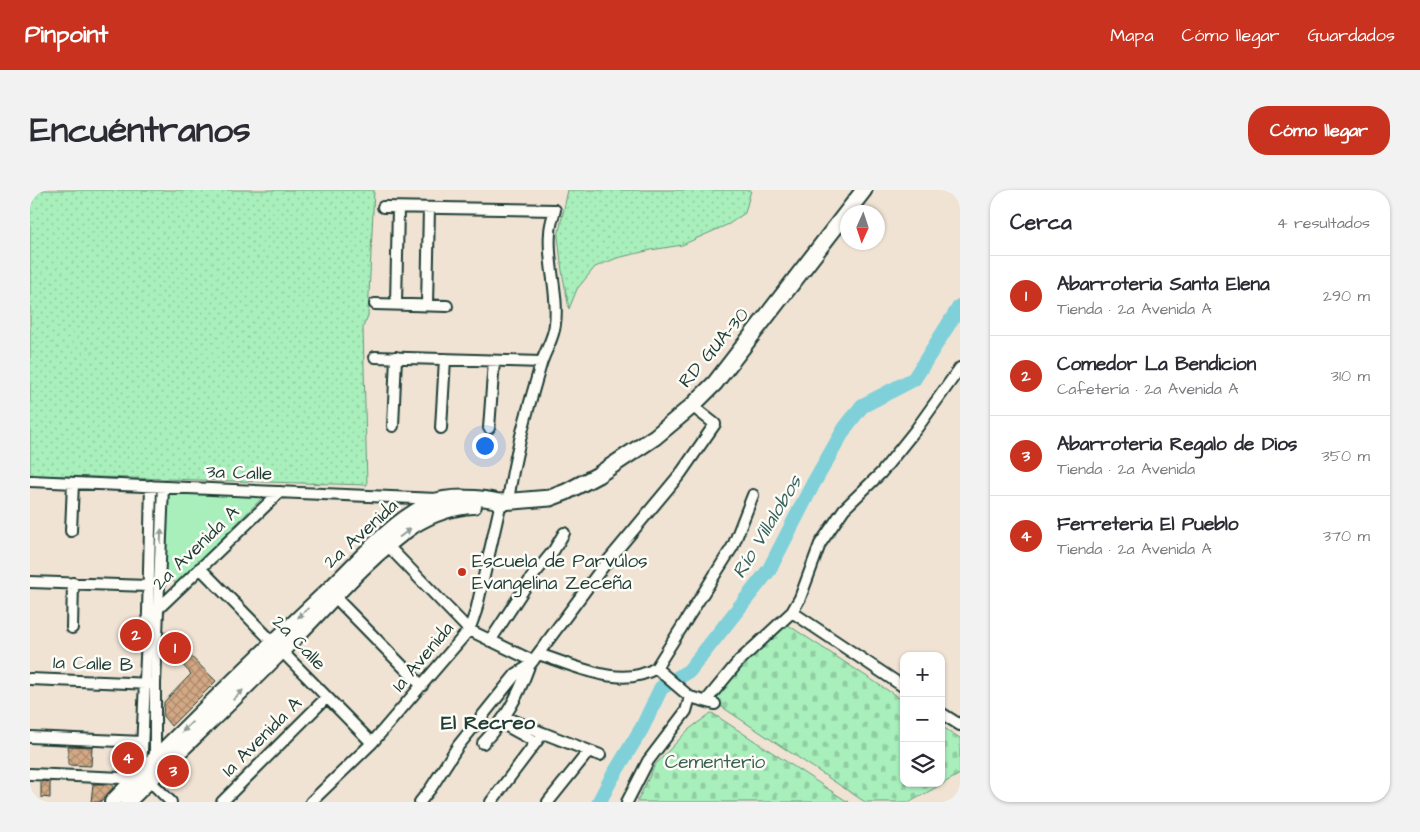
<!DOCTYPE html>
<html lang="es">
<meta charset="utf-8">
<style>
body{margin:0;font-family:"Architects Daughter",sans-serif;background:#f2f2f3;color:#2b2b33}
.controls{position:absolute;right:15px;bottom:15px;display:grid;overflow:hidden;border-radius:10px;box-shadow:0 1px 4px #0004}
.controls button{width:45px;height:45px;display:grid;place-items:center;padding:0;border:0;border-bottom:1px solid #e1e1e2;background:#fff;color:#2b2b33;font:25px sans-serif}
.compass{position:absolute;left:810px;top:15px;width:45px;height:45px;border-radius:50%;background:#fff;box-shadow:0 1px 4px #0004;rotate:183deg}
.you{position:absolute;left:454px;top:255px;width:18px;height:18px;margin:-12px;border:4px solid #fff;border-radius:50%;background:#1a73e8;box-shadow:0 0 0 8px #1a73e833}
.badge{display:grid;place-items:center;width:32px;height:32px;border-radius:50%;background:#c8321e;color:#fff;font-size:16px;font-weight:700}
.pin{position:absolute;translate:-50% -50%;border:2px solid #fff;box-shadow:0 1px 5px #0006}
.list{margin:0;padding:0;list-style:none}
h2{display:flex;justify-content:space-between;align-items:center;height:65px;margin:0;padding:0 20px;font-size:21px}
h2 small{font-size:16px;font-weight:400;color:#7c7c81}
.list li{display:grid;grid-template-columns:32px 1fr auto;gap:15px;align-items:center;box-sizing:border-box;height:80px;padding:0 20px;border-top:1px solid #e1e1e2}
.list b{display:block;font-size:19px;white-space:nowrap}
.list p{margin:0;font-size:16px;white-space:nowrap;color:#7c7c81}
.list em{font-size:16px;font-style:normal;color:#7c7c81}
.icon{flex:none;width:28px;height:28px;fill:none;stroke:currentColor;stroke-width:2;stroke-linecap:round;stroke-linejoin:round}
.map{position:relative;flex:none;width:930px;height:612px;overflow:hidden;border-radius:20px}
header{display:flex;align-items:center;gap:30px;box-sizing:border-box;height:70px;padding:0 25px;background:#c8321e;color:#fff}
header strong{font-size:24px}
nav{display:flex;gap:28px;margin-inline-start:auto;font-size:18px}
.intro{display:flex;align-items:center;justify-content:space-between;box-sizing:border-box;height:120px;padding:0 30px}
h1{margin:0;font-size:35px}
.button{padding:12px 22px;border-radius:20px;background:#c8321e;color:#fff;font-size:18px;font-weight:700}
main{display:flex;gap:30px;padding:0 30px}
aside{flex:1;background:#fff;border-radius:20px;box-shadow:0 1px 4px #0004}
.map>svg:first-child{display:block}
</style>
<header>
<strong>Pinpoint</strong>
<nav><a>Mapa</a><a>Cómo llegar</a><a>Guardados</a></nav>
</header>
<div class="intro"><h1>Encuéntranos</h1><a class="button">Cómo llegar</a></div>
<main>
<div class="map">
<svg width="930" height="612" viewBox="0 0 930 612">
<defs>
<pattern id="grass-dots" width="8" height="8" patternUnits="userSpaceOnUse" patternTransform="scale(1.25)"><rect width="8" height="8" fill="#a8efbc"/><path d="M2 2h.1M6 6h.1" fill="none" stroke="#90cea2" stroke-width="1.8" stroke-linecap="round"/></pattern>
<pattern id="cemetery-stones" width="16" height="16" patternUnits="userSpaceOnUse" patternTransform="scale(1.25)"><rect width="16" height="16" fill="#a8efbc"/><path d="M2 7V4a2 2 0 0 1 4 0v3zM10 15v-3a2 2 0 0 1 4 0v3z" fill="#90cea2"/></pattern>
<pattern id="building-cross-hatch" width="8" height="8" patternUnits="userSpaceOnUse" patternTransform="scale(1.25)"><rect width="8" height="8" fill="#d3a884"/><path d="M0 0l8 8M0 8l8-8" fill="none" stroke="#ab8a6d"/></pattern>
</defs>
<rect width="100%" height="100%" fill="#f0e3d4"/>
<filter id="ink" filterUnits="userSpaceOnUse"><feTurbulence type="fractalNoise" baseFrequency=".02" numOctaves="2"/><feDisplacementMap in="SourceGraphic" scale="10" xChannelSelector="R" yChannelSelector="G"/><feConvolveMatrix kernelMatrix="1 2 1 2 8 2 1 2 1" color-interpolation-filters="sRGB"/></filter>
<g filter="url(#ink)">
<!-- grass -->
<path fill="url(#grass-dots)" stroke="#649678" d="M0,0H344L338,126L333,137L337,295L0,285Z
M538,0H721L715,23L699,34L652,55L621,60L587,68L565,77L547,99L539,119L532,81L528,46Z"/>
<!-- cemetery -->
<path fill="url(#cemetery-stones)" stroke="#649678" d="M758,435L874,511V593H911V536L930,548V584L880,612H835L683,511L708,479L731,457Z
M681,523H682L818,612H607L625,575L658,540Z"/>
<!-- park -->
<path fill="#a8efbc" stroke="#649678" d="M135,301L227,302L232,308L147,394L130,379Z"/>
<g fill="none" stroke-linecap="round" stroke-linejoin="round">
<!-- river -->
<path stroke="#7fd0d9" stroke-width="15" d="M569,612L581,589L612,538L631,498L659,481L739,380L783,294L815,238L832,216L884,189L930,116"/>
</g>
<!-- building -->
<path fill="url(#building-cross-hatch)" stroke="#1f3d34" d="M92,442L110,443L109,454L92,453Z
M136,442L186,491L141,536L133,526L134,512L161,484L134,455Z
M38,556L62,557L61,576L38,575Z
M89,562L105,563L104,574L99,577L89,576Z
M150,573L157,580L140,597L133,589Z
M11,591L20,592V608L11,607Z
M63,594H83V598L70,612H61Z"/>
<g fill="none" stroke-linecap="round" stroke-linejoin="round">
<!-- street casing -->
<g stroke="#1f3d34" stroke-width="14">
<path id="street" d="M353,17L525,20C523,27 520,35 520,43C517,73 529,104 525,134C524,148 515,161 511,174C498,219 484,265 478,312
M345,114L417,116
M366,114L368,18
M397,115L399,18
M345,167L511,172
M363,236L366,167
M411,238L415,169
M459,238L464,171
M0,291L407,309
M41,341L43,293
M358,356L439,440L503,471
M170,378L342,553
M0,392L118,396
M300,402L392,496
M128,419L250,302
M762,422L874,497
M42,438L43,393
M460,451L502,387L524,360L534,343
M508,464C544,475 591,500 626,478L703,356L723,305
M626,478L660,507L685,514
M0,489L122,494
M676,511L709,471L762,422L770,408L790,354L814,319L851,283L887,238L930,178
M911,523L930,535
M475,527L513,543L570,565
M471,533L506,552
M0,547L112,552
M453,553C476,528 487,509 499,476
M125,569V494L133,297
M111,583L118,422L121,296
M0,584L92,588L110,583
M115,586L141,612
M192,612L297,507
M281,612L342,553L439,440L446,421L471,312
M390,612L401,598L428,556L486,484L499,476L572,378L651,283L685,234L662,216
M461,612L513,543
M518,612L559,561
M597,612L618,571L656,521L660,507"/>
</g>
<!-- secondary casing -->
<g stroke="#1f3d34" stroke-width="18">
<path id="secondary" d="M82,612C152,540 224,470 297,401C329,371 359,333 400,313C418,305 453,307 471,312
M98,612C149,561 202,512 252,461C295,419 334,370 383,336C402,324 422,317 444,316"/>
</g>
<!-- primary casing -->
<g stroke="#1f3d34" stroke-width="19">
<path id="primary" d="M471,312L520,308L536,302L568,285L625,247L662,216L685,193L834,0"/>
</g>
<!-- street -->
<use href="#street" stroke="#fdfcf7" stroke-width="10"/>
<!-- secondary -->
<use href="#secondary" stroke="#fdfcf7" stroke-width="14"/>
<!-- primary -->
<use href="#primary" stroke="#fdfcf7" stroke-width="15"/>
</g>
<!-- one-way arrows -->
<defs><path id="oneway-solid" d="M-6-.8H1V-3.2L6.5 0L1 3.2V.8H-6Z" transform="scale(1.25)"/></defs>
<g fill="#8e9c96">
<use href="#oneway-solid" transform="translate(375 343) rotate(-37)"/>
<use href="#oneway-solid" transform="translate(131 346) rotate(-88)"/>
<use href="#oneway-solid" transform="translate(273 423) rotate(137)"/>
<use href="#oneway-solid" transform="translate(208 505) rotate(-44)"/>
<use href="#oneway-solid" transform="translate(157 537) rotate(135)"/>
</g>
</g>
<!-- markers -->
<circle fill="#c8321e" stroke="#fdfcf7" stroke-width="2" cx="432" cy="382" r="5"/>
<g text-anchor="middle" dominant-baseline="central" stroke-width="5" stroke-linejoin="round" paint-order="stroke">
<!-- street labels -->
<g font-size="19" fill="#1f3d34" stroke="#fdfcf7">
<text transform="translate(684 158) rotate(-50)">RD GUA-30</text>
<text transform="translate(209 283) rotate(2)">3a Calle</text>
<text transform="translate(331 344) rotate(-42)">2a Avenida</text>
<text transform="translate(166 358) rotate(-44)">2a Avenida A</text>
<text transform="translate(269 453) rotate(46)">2a Calle</text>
<text transform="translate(393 467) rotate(-50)">1a Avenida</text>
<text transform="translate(63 474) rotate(2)">1a Calle B</text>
<text transform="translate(232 547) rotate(-45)">1a Avenida A</text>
</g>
<!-- poi labels -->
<g font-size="19" fill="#1f3d34" stroke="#fdfcf7" text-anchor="start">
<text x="442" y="371">Escuela de Parvulos<tspan x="442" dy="22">Evangelina Zeceña</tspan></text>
</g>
<!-- park labels -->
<g font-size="19" fill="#3a614f" stroke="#fdfcf7">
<text x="685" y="572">Cementerio</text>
</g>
<!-- water labels -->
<g font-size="20" font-style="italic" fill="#37625d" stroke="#fdfcf7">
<text transform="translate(737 337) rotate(-59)">Río Villalobos</text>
</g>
<!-- neighbourhood labels -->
<g font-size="20" font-weight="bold" fill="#1f3d34" stroke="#fdfcf7">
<text x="458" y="533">El Recreo</text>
</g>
</g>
</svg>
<div class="controls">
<button>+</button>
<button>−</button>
<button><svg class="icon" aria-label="layers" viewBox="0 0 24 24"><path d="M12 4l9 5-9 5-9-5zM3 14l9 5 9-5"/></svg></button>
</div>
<svg class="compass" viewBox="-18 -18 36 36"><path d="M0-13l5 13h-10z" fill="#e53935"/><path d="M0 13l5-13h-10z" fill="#7c7c81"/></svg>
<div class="you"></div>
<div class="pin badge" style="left:145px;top:458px">1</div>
<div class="pin badge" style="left:106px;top:445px">2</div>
<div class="pin badge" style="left:143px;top:581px">3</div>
<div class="pin badge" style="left:98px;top:568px">4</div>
</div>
<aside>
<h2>Cerca<small>4 resultados</small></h2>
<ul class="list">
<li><span class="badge">1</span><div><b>Abarroteria Santa Elena</b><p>Tienda · 2a Avenida A</p></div><em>290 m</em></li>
<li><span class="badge">2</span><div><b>Comedor La Bendicion</b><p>Cafetería · 2a Avenida A</p></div><em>310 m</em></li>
<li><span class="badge">3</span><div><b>Abarroteria Regalo de Dios</b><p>Tienda · 2a Avenida</p></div><em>350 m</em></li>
<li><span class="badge">4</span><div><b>Ferreteria El Pueblo</b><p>Tienda · 2a Avenida A</p></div><em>370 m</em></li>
</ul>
</aside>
</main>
